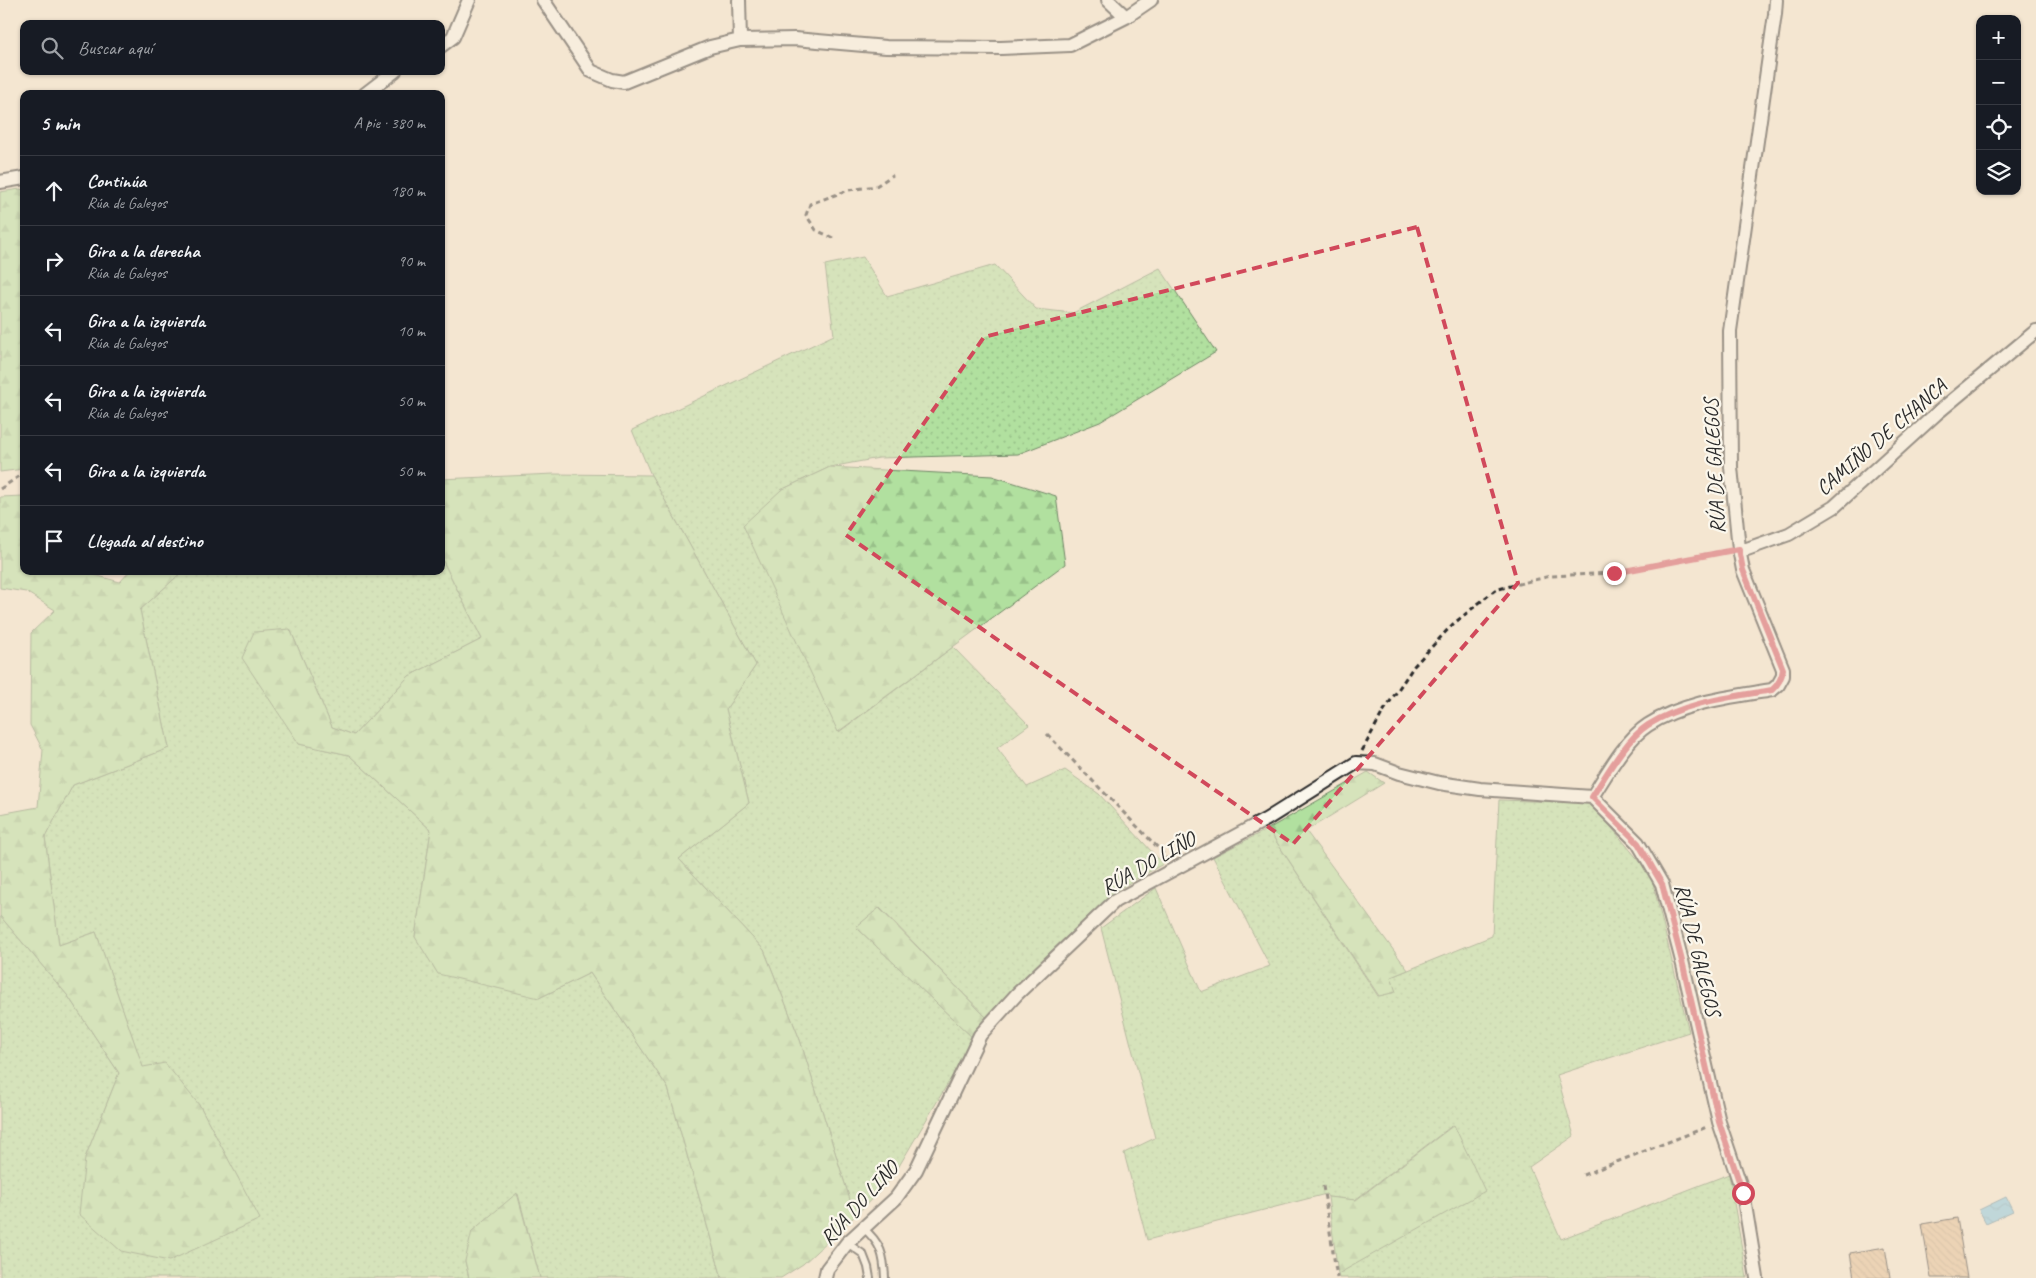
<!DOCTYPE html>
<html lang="es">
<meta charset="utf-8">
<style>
body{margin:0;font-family:Caveat,sans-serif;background:#20242c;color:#f1f3f6}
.controls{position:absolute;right:15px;top:15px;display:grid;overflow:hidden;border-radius:10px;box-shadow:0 1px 4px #0004}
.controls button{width:45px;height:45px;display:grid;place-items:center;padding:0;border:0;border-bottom:1px solid #363941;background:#171b24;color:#f1f3f6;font:25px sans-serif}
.stop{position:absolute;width:15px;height:15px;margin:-11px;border:4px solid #d1495b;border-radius:50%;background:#fff}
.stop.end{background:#d1495b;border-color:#fff;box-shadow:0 1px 5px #0008}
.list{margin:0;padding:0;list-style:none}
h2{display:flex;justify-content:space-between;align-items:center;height:65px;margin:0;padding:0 20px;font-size:21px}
h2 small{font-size:16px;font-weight:400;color:#9ea1a6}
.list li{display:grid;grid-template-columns:32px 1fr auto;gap:15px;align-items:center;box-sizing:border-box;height:70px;padding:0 20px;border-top:1px solid #363941}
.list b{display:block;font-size:19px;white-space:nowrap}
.list p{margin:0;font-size:16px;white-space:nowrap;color:#9ea1a6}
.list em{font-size:16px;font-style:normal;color:#9ea1a6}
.icon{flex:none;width:28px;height:28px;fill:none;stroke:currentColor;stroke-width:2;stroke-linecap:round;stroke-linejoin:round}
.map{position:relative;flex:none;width:2036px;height:1278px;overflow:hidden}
.search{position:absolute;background:#171b24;box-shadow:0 1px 4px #0004;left:20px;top:20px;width:425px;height:55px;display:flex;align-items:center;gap:12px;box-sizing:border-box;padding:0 18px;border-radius:10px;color:#9ea1a6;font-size:19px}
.panel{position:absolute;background:#171b24;box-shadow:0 1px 4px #0004;left:20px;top:90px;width:425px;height:485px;border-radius:10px}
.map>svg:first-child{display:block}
</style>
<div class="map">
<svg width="2036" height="1278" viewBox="0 0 2036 1278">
<defs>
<pattern id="grass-dots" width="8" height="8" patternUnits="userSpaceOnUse" patternTransform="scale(1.25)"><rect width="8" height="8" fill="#b1e09f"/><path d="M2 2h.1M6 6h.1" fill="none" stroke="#98c089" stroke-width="1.8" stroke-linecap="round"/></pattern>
<pattern id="forest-firs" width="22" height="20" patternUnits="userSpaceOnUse" patternTransform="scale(1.25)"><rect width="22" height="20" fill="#b1e09f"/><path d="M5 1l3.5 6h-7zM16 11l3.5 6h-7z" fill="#98c089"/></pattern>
<pattern id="water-waves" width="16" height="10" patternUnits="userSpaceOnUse" patternTransform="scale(1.25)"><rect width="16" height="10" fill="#82c6e3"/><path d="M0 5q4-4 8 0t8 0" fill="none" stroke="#70aac3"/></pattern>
<pattern id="building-back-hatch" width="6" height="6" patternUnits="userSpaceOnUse" patternTransform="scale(1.25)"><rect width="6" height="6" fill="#e2bd93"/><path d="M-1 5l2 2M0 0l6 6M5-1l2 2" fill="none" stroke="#c2a37f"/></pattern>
</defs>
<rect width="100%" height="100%" fill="#f4e6d1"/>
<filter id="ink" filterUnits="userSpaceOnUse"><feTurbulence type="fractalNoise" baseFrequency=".02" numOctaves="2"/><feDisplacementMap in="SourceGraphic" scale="10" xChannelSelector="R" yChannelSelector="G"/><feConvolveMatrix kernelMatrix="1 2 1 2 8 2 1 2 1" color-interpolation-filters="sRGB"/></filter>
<g filter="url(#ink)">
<!-- grass -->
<path fill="url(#grass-dots)" stroke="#6e8665" d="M863,257L887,296L995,265L1036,309L1073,313L1160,268L1216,352L1100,422L1018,454L879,458L830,467L781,490L839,732L953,647L1029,725L997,748L1027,787L1065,770L1099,794L1163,864L1115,891L1050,952L989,1020L880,908L856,927L974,1039L892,1178L855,1216L800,1040L764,950L679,859L749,803L726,709L756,665L651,475L632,430L834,335L825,265Z
M441,557L482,639L409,676L354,735L332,727L290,629L299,744L349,755L431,830L415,937L539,998L590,973L668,1088L722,1278H540L518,1194L465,1261L469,1278H0V916L68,996L119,1073L85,1158L259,1219L200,1106L143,1068L96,932L59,945L45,837L73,785L169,748L140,610L183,571H441Z
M1499,800L1591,803L1651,875L1689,1032L1557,1075L1574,1136L1529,1167L1561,1239L1729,1174L1747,1278H1339L1338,1274L1453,1125L1355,1200L1328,1197L1326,1194L1147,1240L1124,1153L1155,1138L1101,928L1156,888L1201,992L1270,966L1213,857L1268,829L1378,996L1395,992L1391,977L1492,936Z"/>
<!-- forest -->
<path fill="url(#forest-firs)" stroke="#6e8665" d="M20,189L24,190V469L0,472V192Z
M830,467L992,476L1056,496L1065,564L838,732L743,525L781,490Z
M554,474L651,475L756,665L726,709L749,803L679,859L764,950L800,1040L855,1216L803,1264L781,1278H722L668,1088L590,973L539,998L438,974L415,937L431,830L349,755L299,744L242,658L254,632L290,629L332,727L354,735L409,676L482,639L441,557V479Z
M23,496L24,571H80L120,582L130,571H183L140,610L169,748L73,785L45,837L59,945L96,932L143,1067L165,1063L200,1106L260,1219L169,1261L121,1251L79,1214L85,1158L119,1073L68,996L0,916V814L38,807L43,750L30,725L31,633L55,610L26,592L0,588V497Z
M1368,772L1384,783L1306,831L1408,970L1391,977L1396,992L1379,996L1268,829Z
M879,908L989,1020L974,1039L856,927Z
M1454,1125L1485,1191L1338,1274L1328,1197L1356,1200Z
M517,1193L540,1278H469L465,1261L472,1231Z"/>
<!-- water -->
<path fill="url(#water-waves)" stroke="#5f8899" d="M2006,1197L2013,1211L1986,1223L1979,1210Z"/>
<!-- building -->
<path fill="url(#building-back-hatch)" stroke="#2b2b2b" d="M1957,1218L1967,1278H1931L1922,1224Z
M1885,1247L1890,1278H1854L1850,1253Z"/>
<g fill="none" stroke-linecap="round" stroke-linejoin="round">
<!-- service casing -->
<g stroke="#2b2b2b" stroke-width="10">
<path id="service" d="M863,1228C881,1243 884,1255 885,1278
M847,1243L863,1254L868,1267L870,1278"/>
</g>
<!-- minor casing -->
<g stroke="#2b2b2b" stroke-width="16">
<path id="minor" d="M543,0L591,71L612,80L624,82L710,47L740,40L795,39L886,47L1001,48L1070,45L1126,17L1151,0
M739,0L740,40
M1108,0L1126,17
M441,46L453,37L469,0
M365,94L395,71
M0,182L24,178
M1739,549H1747L1789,534L1834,507L1936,414L2036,331
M1592,797C1606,775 1626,739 1648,725C1684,702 1731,697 1772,690L1778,685L1783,676V669L1743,570L1739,549L1731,467L1730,331L1775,14L1776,0
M1592,797L1638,843L1662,884L1683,965L1719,1122L1743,1193L1757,1278
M825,1278L827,1269L847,1243L896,1198L916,1170L980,1035L1017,994L1115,901L1267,819L1356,763L1375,764L1399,773L1439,783L1480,789L1592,797"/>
</g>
<!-- path -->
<path stroke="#2b2b2b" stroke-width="3" stroke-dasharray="5 4" stroke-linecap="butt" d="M833,238L816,230L806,215L810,204L849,190L876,186L893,175
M0,489L24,473
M1047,734L1164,854L1166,859
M1362,751L1383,712L1414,666L1452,625L1495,590L1550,576L1614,573L1726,551
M1583,1175L1707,1127
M1323,1186L1337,1278"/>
<!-- service -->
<use href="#service" stroke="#fbf7ec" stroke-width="6"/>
<!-- minor -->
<use href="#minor" stroke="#fbf7ec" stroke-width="12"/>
</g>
</g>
<g fill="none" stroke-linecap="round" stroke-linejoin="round" filter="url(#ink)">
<!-- route -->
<path stroke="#d1495b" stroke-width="6" d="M1614,573L1739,549L1743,570L1783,669C1782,678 1779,684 1772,690C1731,697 1684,702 1648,725C1626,739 1606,775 1592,797L1638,843L1662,884L1683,965L1719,1122L1743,1193"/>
</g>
<!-- marked area -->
<path d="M0 0H2036V1278H0ZM1417,227L1518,583L1293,844L846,535L984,337Z" fill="#f4e6d1" fill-opacity=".55" fill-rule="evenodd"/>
<path fill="none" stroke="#d1495b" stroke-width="4" stroke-dasharray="10 6" stroke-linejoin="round" d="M1417,227L1518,583L1293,844L846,535L984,337Z"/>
<g text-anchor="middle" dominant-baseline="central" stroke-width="4.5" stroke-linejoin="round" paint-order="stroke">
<!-- street labels -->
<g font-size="21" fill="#2b2b2b" stroke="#fbf7ec">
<text transform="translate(1881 437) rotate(-41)">CAMIÑO DE CHANCA</text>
<text transform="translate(1714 466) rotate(-93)">RÚA DE GALEGOS</text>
<text transform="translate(1148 863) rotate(-30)">RÚA DO LIÑO</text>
<text transform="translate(1698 950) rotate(76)">RÚA DE GALEGOS</text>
<text transform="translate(859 1203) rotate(-48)">RÚA DO LIÑO</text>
</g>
</g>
</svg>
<div class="controls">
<button>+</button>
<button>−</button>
<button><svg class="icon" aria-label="locate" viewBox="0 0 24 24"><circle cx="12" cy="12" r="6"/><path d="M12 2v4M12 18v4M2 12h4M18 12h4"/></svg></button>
<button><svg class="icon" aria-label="layers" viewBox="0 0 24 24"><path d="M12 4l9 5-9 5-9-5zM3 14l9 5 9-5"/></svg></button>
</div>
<div class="stop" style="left:1743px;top:1193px"></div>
<div class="stop end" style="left:1614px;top:573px"></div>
<div class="search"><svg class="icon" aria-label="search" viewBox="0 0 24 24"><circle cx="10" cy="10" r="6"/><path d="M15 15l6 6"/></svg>Buscar aquí</div>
<section class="panel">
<h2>5 min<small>A pie · 380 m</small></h2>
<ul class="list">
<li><svg class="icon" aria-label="ahead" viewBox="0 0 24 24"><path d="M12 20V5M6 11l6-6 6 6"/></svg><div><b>Continúa</b><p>Rúa de Galegos</p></div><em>180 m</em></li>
<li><svg class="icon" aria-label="right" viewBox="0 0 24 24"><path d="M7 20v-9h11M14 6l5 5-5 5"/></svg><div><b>Gira a la derecha</b><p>Rúa de Galegos</p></div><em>90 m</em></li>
<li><svg class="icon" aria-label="left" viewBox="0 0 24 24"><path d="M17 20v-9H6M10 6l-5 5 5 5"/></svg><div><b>Gira a la izquierda</b><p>Rúa de Galegos</p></div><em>10 m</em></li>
<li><svg class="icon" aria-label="left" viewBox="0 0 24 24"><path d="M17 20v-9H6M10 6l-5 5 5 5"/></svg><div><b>Gira a la izquierda</b><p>Rúa de Galegos</p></div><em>50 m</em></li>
<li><svg class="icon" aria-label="left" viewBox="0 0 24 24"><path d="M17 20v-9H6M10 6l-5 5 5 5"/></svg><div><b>Gira a la izquierda</b></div><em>50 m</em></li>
<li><svg class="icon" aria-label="arrive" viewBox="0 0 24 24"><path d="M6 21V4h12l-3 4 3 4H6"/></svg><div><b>Llegada al destino</b></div></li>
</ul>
</section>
</div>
